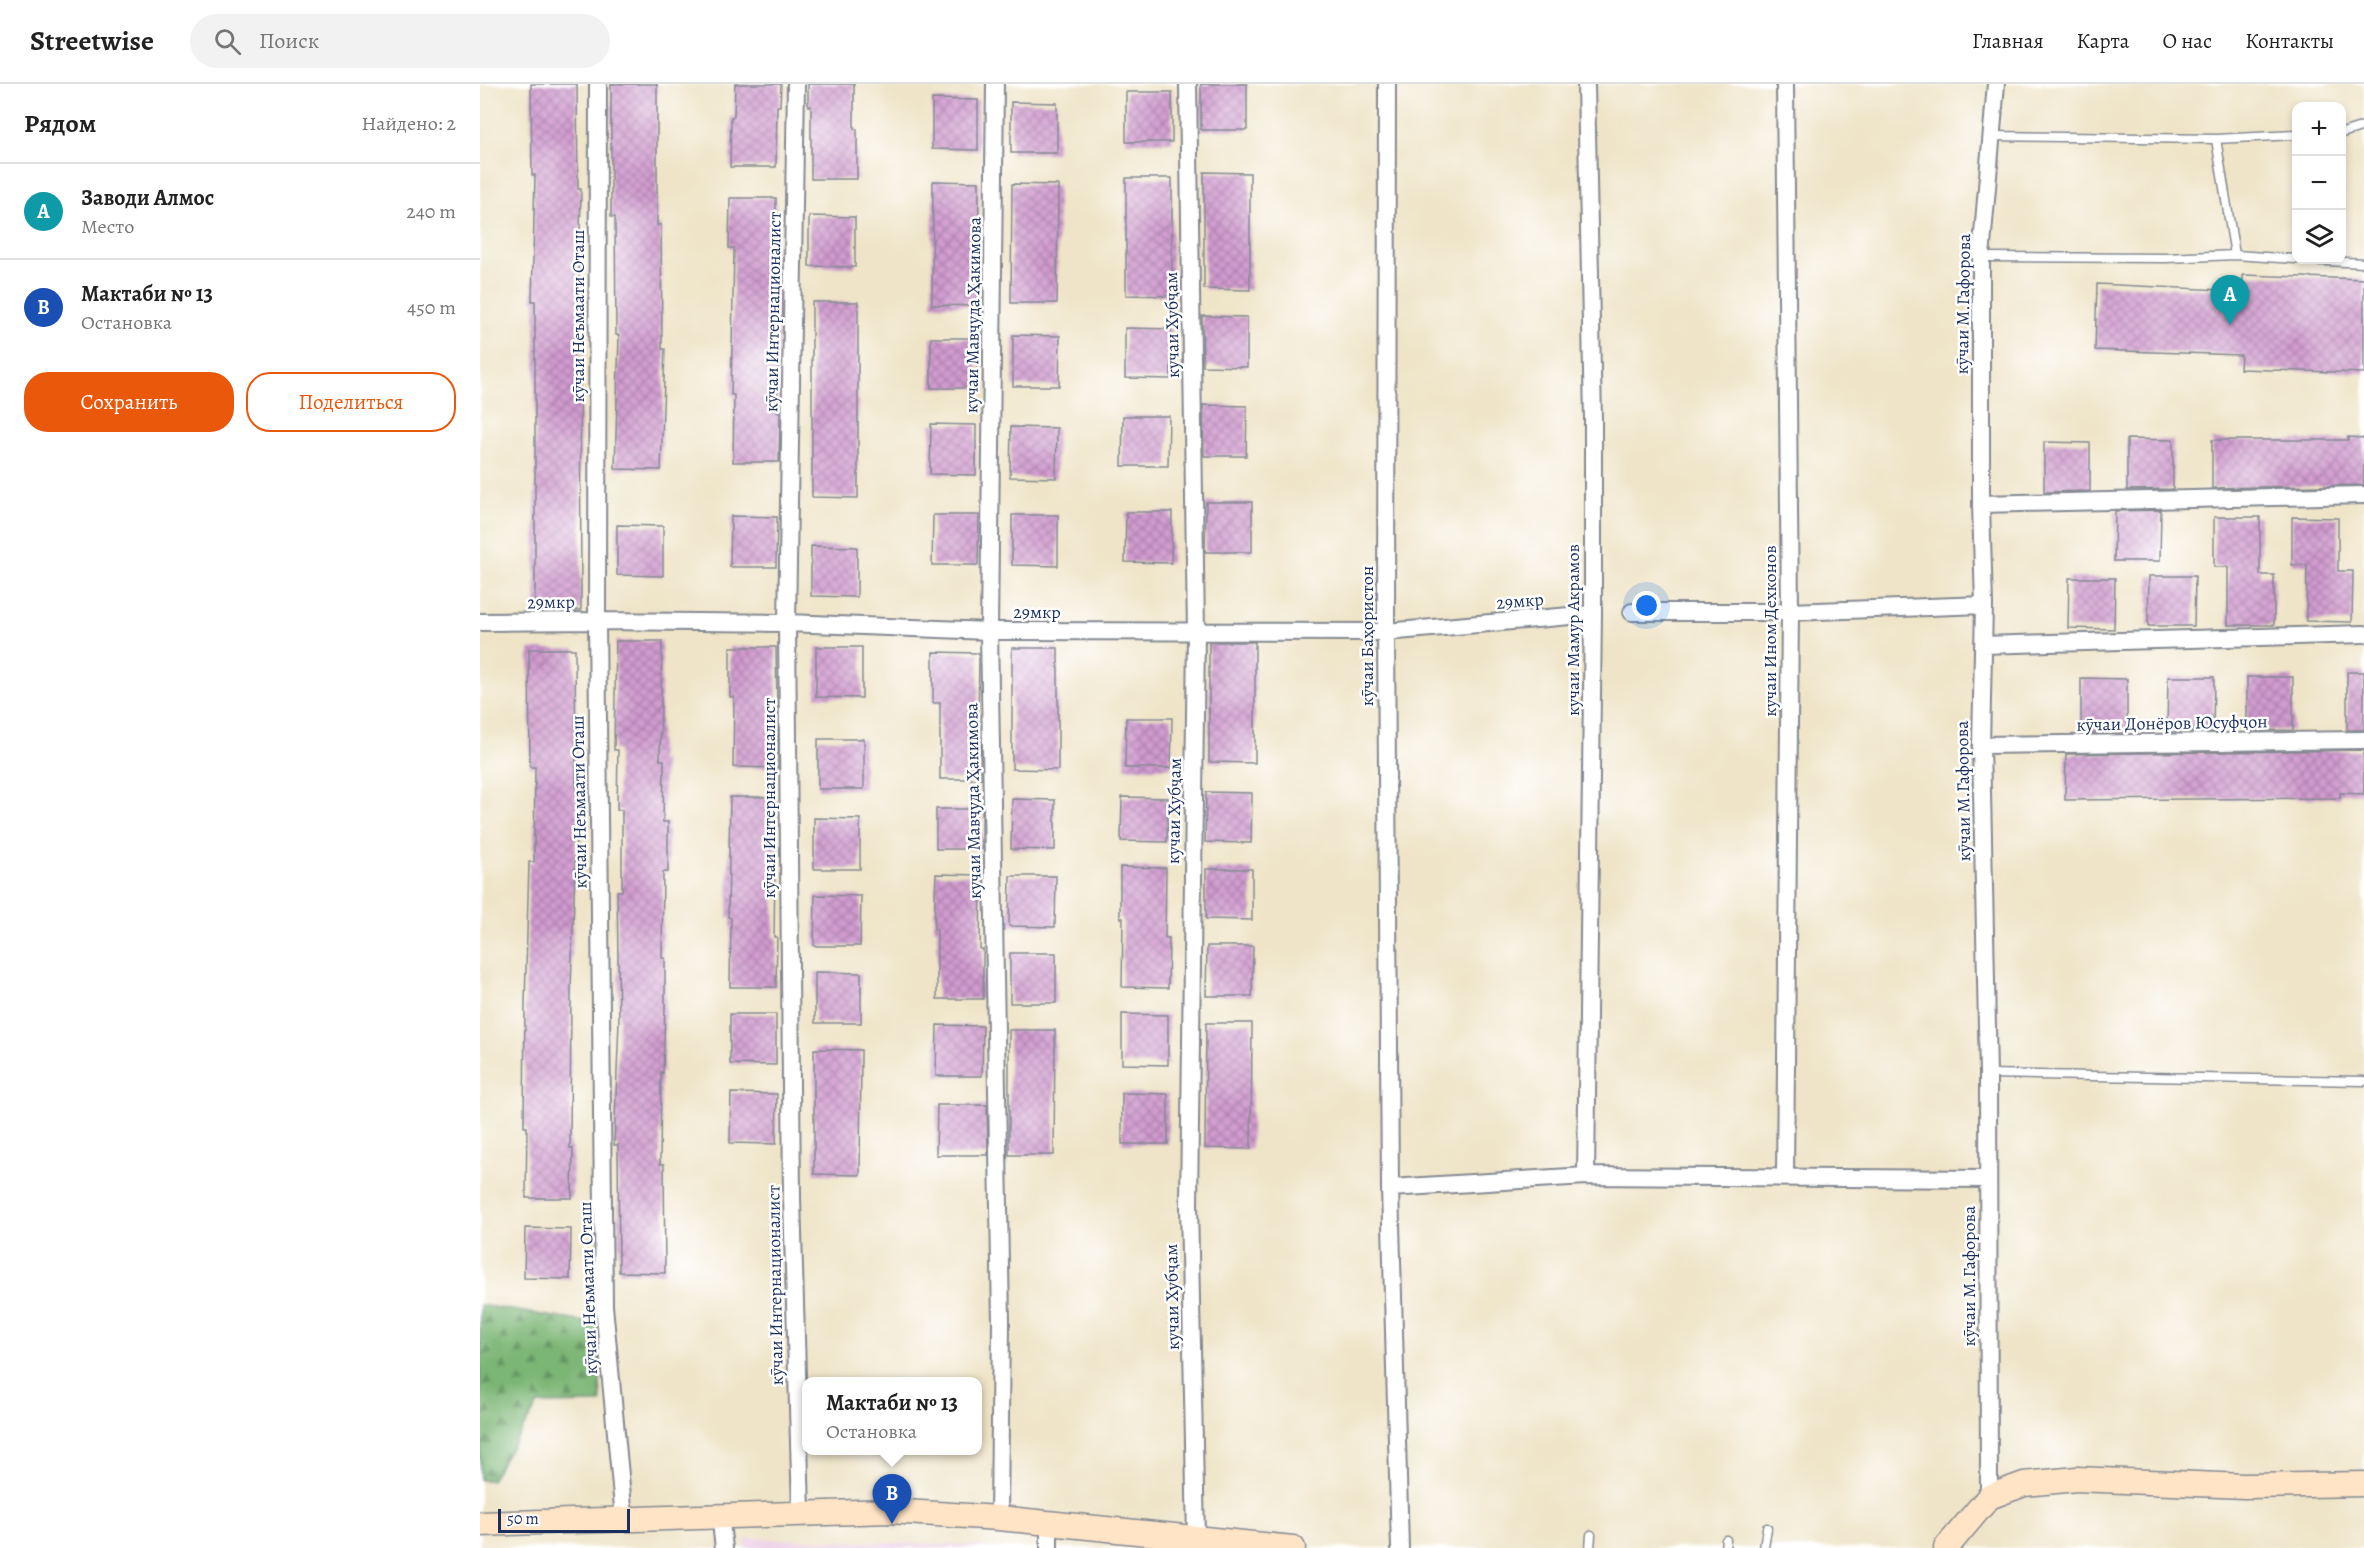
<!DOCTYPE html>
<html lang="ru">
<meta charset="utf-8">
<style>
body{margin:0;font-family:Alegreya,serif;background:#f2f2f2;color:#222}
.controls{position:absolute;right:18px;top:18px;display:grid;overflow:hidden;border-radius:12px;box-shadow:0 3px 9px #0003}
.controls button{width:54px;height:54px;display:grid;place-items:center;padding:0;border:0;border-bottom:2px solid #e0e0e0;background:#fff;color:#222;font:30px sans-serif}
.scale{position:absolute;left:18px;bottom:15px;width:132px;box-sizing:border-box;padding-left:6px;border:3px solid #1b2f5e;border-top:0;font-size:16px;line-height:21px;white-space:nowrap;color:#1b2f5e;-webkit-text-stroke:4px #fff;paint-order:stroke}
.you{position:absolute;left:1167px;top:522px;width:21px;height:21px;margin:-15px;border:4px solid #fff;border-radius:50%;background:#1a73e8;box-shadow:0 0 0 9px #1a73e833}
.badge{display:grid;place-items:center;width:39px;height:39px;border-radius:50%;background:#ea580c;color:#fff;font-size:20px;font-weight:700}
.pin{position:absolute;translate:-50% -50px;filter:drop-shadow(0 2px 3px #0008)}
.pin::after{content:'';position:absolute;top:32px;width:21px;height:18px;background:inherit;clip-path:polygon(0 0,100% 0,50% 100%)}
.popup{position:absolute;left:322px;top:1293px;width:180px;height:78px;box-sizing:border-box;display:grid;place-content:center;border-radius:12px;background:#fff;filter:drop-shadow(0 2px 4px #0005);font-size:20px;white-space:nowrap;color:#767676}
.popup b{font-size:22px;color:#222}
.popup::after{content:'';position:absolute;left:50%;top:100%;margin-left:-12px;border:12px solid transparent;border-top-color:#fff}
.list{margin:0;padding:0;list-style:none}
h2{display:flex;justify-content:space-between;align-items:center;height:78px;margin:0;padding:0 24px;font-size:26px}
h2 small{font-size:20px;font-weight:400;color:#767676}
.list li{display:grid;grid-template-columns:39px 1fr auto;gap:18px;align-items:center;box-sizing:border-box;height:96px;padding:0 24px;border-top:2px solid #e0e0e0}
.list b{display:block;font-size:22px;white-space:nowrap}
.list p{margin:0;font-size:20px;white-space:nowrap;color:#767676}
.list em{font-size:20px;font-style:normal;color:#767676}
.actions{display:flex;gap:12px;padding:18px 24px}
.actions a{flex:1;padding:14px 0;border:2px solid #ea580c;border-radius:24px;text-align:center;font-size:21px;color:#ea580c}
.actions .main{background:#ea580c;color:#fff}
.icon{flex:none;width:33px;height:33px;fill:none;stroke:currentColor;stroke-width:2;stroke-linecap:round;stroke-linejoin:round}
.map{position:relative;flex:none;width:1884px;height:1464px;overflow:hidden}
header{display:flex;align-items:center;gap:36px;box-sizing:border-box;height:84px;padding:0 30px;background:#fff;border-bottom:2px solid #e0e0e0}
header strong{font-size:28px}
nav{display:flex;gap:33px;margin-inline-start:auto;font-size:21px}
.search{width:420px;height:54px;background:#f2f2f2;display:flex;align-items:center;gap:15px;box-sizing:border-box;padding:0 21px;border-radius:33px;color:#767676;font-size:22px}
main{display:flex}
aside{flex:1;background:#fff}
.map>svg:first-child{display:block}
</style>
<header>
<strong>Streetwise</strong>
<div class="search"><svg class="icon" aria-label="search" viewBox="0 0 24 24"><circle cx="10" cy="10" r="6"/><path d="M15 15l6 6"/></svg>Поиск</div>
<nav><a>Главная</a><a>Карта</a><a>О нас</a><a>Контакты</a></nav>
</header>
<main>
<aside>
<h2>Рядом<small>Найдено: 2</small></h2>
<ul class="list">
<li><span class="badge" style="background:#0f9aa8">A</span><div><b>Заводи Алмос</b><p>Место</p></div><em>240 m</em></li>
<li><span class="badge" style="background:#1a4fb4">B</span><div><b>Мактаби № 13</b><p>Остановка</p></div><em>450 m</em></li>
</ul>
<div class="actions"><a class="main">Сохранить</a><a>Поделиться</a></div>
</aside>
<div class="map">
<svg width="1884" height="1464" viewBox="0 0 1884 1464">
<defs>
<pattern id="forest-firs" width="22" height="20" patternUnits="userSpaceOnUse" patternTransform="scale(1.5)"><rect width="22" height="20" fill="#7bb674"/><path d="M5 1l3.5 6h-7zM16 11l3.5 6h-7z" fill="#649462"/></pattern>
<pattern id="building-cross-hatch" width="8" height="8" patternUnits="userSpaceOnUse" patternTransform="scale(1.5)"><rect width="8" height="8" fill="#d19bcf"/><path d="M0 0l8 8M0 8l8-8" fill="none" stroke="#a97fab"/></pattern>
</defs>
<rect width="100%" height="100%" fill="#fff"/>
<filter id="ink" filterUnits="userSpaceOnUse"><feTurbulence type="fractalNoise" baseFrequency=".0167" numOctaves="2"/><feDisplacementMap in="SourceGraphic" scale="12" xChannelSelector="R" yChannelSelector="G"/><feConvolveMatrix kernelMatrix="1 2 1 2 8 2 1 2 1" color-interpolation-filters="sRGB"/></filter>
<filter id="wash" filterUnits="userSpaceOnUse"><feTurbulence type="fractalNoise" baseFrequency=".008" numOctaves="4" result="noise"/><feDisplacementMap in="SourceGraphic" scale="24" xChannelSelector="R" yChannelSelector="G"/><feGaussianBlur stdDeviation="1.35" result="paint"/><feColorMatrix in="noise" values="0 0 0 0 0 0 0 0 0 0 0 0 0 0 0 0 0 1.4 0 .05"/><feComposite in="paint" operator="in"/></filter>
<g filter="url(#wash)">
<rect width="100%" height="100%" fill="#efe4c7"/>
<!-- built -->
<path fill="#edd0e8" d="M266,1454L506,1462V1464H265Z"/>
<!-- forest -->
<path fill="url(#forest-firs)" stroke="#4b7269" stroke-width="1.5" d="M0,1221L118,1240L121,1319L58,1320L11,1396H0Z"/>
<g id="blocks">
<!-- building -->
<path fill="url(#building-cross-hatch)" d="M51,0H97L98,105H101L98,229H100L101,526H55V217H52L55,91H52Z
M131,0H177V141H181L182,265H185L181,386L135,385L139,251H136L135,133H131Z
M255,0H301L300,22H297L296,83H250L251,33H254Z
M328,0H374V45H377V95H331V22H328Z
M721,0H767V46H721Z
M646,8H692V58H646Z
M452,15L498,16V66L452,65Z
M531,18L577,19V69H531Z
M724,88L770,89V206L724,205Z
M646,94H692V212L646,211Z
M453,97L499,98L498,222L452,221Z
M532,100L578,101L577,219H531Z
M250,114H296L295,189H300L297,328H300L299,378H253L254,311H251L254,164H249Z
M329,132L375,133V183L329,182Z
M1763,191L1884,195V289L1760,285L1761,271L1615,266L1617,200L1763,207Z
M332,218H378V414L332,413Z
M722,232L767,233V283L723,282Z
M645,244L691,245V295L645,294Z
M533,251L580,252L579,302H533Z
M451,254H497V304H451Z
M723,321L767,322L766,372H724Z
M643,332H689L688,382H642Z
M451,340L496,341V391L450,390Z
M531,343L577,344L576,394L530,393Z
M1868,353L1884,354V401L1732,404V356H1868Z
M1647,355L1693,356V405L1647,406Z
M1564,358L1610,359V407L1564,408Z
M726,418H772V468H725Z
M1681,426L1680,477H1634L1635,427Z
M646,428H692L691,479L645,478Z
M453,431H499L498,481H452Z
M532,431H578V482L532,481Z
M251,432L297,433L296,483H250Z
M1734,433H1780V491H1794V541H1748V483H1734Z
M1812,433L1858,434V487H1873L1872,538L1826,537L1827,481H1812Z
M137,441L183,442V492L137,491Z
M331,462L377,463V513L331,512Z
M1669,492H1715L1714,542H1668Z
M1589,494H1635L1634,545L1588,544Z
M136,557H182L180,676H184L183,738H188V788H183L182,874H185V924L183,989L181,988L180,1080H184L185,1189L139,1188L138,1061H134L139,938L137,807H142V726H137L138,666H134Z
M729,558H775V679L729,678Z
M250,563H296L298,684L253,683L254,613H250Z
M336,563H382V614L336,613Z
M532,564H578V686L532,685Z
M49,565H95L96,703H100V753H96L91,903L90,1064H93L92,1114H46L47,1043H44L45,919L49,778H54L55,683H50Z
M453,568L499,569L498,645H500L501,695H460V619H453Z
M1867,588H1884V646H1867Z
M1688,593H1734L1733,647L1687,648Z
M1767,593H1813V646L1767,647Z
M1601,594L1647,595V649H1601Z
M646,634H692L691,684H645Z
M338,655H384V705H338Z
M1884,666V710L1860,709V714L1585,716L1586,670Z
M726,708L772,709L771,759L725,758Z
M250,713H296L294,853H297L296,903H250L251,834L248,833Z
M642,713L688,714L687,758L641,757Z
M532,715L575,716V766L531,765Z
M456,725H502V765H456Z
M334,734L380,735V785H334Z
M640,783L686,784L685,854H689L688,904L642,903L643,834H640Z
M726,785H772V836L726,835Z
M456,790L501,791L500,865H503V915H457V845H454Z
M530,792H576L575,843L529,842Z
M335,811L381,812L380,862H334Z
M727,862H773L772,912H726Z
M530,869H576V919H530Z
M335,888L381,889V939H335Z
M250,930H296V981L250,980Z
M642,930L688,931V981L642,980Z
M726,939H772L771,1065L725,1064Z
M457,941L503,942L502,992H456Z
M529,946H575L574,1071H529Z
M334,965L381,966L380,1091L334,1090Z
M251,1009L297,1010L296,1060L250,1059Z
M642,1009L688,1010V1060H642Z
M457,1021H507L508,1071H456Z
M45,1144L91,1145L90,1195L44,1194Z"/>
</g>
</g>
<g filter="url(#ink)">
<use href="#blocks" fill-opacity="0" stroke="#858a92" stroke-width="1.5"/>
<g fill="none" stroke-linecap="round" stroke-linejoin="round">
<!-- lane casing -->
<g stroke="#858a92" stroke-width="11">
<path id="lane" d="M1862,49L1884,42
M1512,52L1736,55L1816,51
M1736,55L1755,171
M1501,173L1686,174L1755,171L1816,175
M1827,176L1884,179
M1508,990L1884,997
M1110,1464L1111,1451
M1245,1464L1246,1456
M1284,1464L1287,1444"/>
</g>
<!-- street casing -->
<g stroke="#858a92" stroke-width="20">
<path id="street" d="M118,0L117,537L124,1222L144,1434
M316,0L307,539L312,1114L321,1428
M515,0L509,547L521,1238L519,1434
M708,0L716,549L709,1121L716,1454
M907,0L906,548L910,1104L920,1464
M1106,0L1113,335V530L1106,1092
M1305,0L1310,528L1305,1093
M1501,420L1884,411
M1152,528H1310L1504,521
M0,538L117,537L307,539L509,547L906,548L1113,530
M1503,561L1884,550
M1501,661L1884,656
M910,1104L1106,1092L1508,1095
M1509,1413L1508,990L1501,661L1504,521L1501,420V173L1516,0
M240,1431L244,1464
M569,1464V1439"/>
</g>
<!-- secondary casing -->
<g stroke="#858a92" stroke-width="27">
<path id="secondary" d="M0,1440L410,1427L519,1434L813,1464
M1466,1464L1509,1413L1544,1400L1597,1395L1764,1402L1884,1400"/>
</g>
<!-- lane -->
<use href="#lane" stroke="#fff" stroke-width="8"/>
<!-- street -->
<use href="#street" stroke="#fff" stroke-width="16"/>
<!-- secondary -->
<use href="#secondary" stroke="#ffe4c6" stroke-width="24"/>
</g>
</g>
<g text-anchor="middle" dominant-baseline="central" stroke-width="5" stroke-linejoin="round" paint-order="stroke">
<!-- street labels -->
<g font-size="18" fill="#1b2f5e" stroke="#fff">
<text transform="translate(1483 220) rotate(-89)">кӯчаи М.Гафорова</text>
<text transform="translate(293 228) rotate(-89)">кӯчаи Интернационалист</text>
<text transform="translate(493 231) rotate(-89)">кучаи Мавҷуда Ҳакимова</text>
<text transform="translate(98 232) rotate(-90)">кӯчаи Неъмаати Оташ</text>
<text transform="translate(692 241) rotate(-91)">кучаи Хубҷам</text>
<text transform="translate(1040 517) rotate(-5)">29мкр</text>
<text transform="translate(71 518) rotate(-1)">29мкр</text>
<text x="557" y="528">29мкр</text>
<text transform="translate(1093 546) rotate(-90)">кучаи Мамур Акрамов</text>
<text transform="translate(1290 547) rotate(-90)">кучаи Ином Дехконов</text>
<text transform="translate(887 552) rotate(-90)">кӯчаи Баҳористон</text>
<text transform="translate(1692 639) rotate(-1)">кӯчаи Донёров Юсуфҷон</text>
<text transform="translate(1483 707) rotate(-91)">кӯчаи М.Гафорова</text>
<text transform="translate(289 714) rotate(-90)">кӯчаи Интернационалист</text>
<text transform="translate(493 717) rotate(-91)">кучаи Мавҷуда Ҳакимова</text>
<text transform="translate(99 718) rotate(-91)">кӯчаи Неъмаати Оташ</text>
<text transform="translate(694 727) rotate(-89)">кучаи Хубҷам</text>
<text transform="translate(1489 1192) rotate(-90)">кӯчаи М.Гафорова</text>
<text transform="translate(295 1201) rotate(-91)">кӯчаи Интернационалист</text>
<text transform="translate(108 1204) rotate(-92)">кӯчаи Неъмаати Оташ</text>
<text transform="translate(692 1213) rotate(-91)">кучаи Хубҷам</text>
</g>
</g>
</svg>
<div class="controls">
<button>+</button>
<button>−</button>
<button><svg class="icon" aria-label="layers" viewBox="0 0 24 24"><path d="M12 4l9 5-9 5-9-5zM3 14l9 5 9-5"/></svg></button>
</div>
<div class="scale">50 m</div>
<div class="you"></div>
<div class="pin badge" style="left:1750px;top:241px;background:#0f9aa8">A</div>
<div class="pin badge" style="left:412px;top:1440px;background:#1a4fb4">B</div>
<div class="popup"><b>Мактаби № 13</b>Остановка</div>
</div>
</main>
